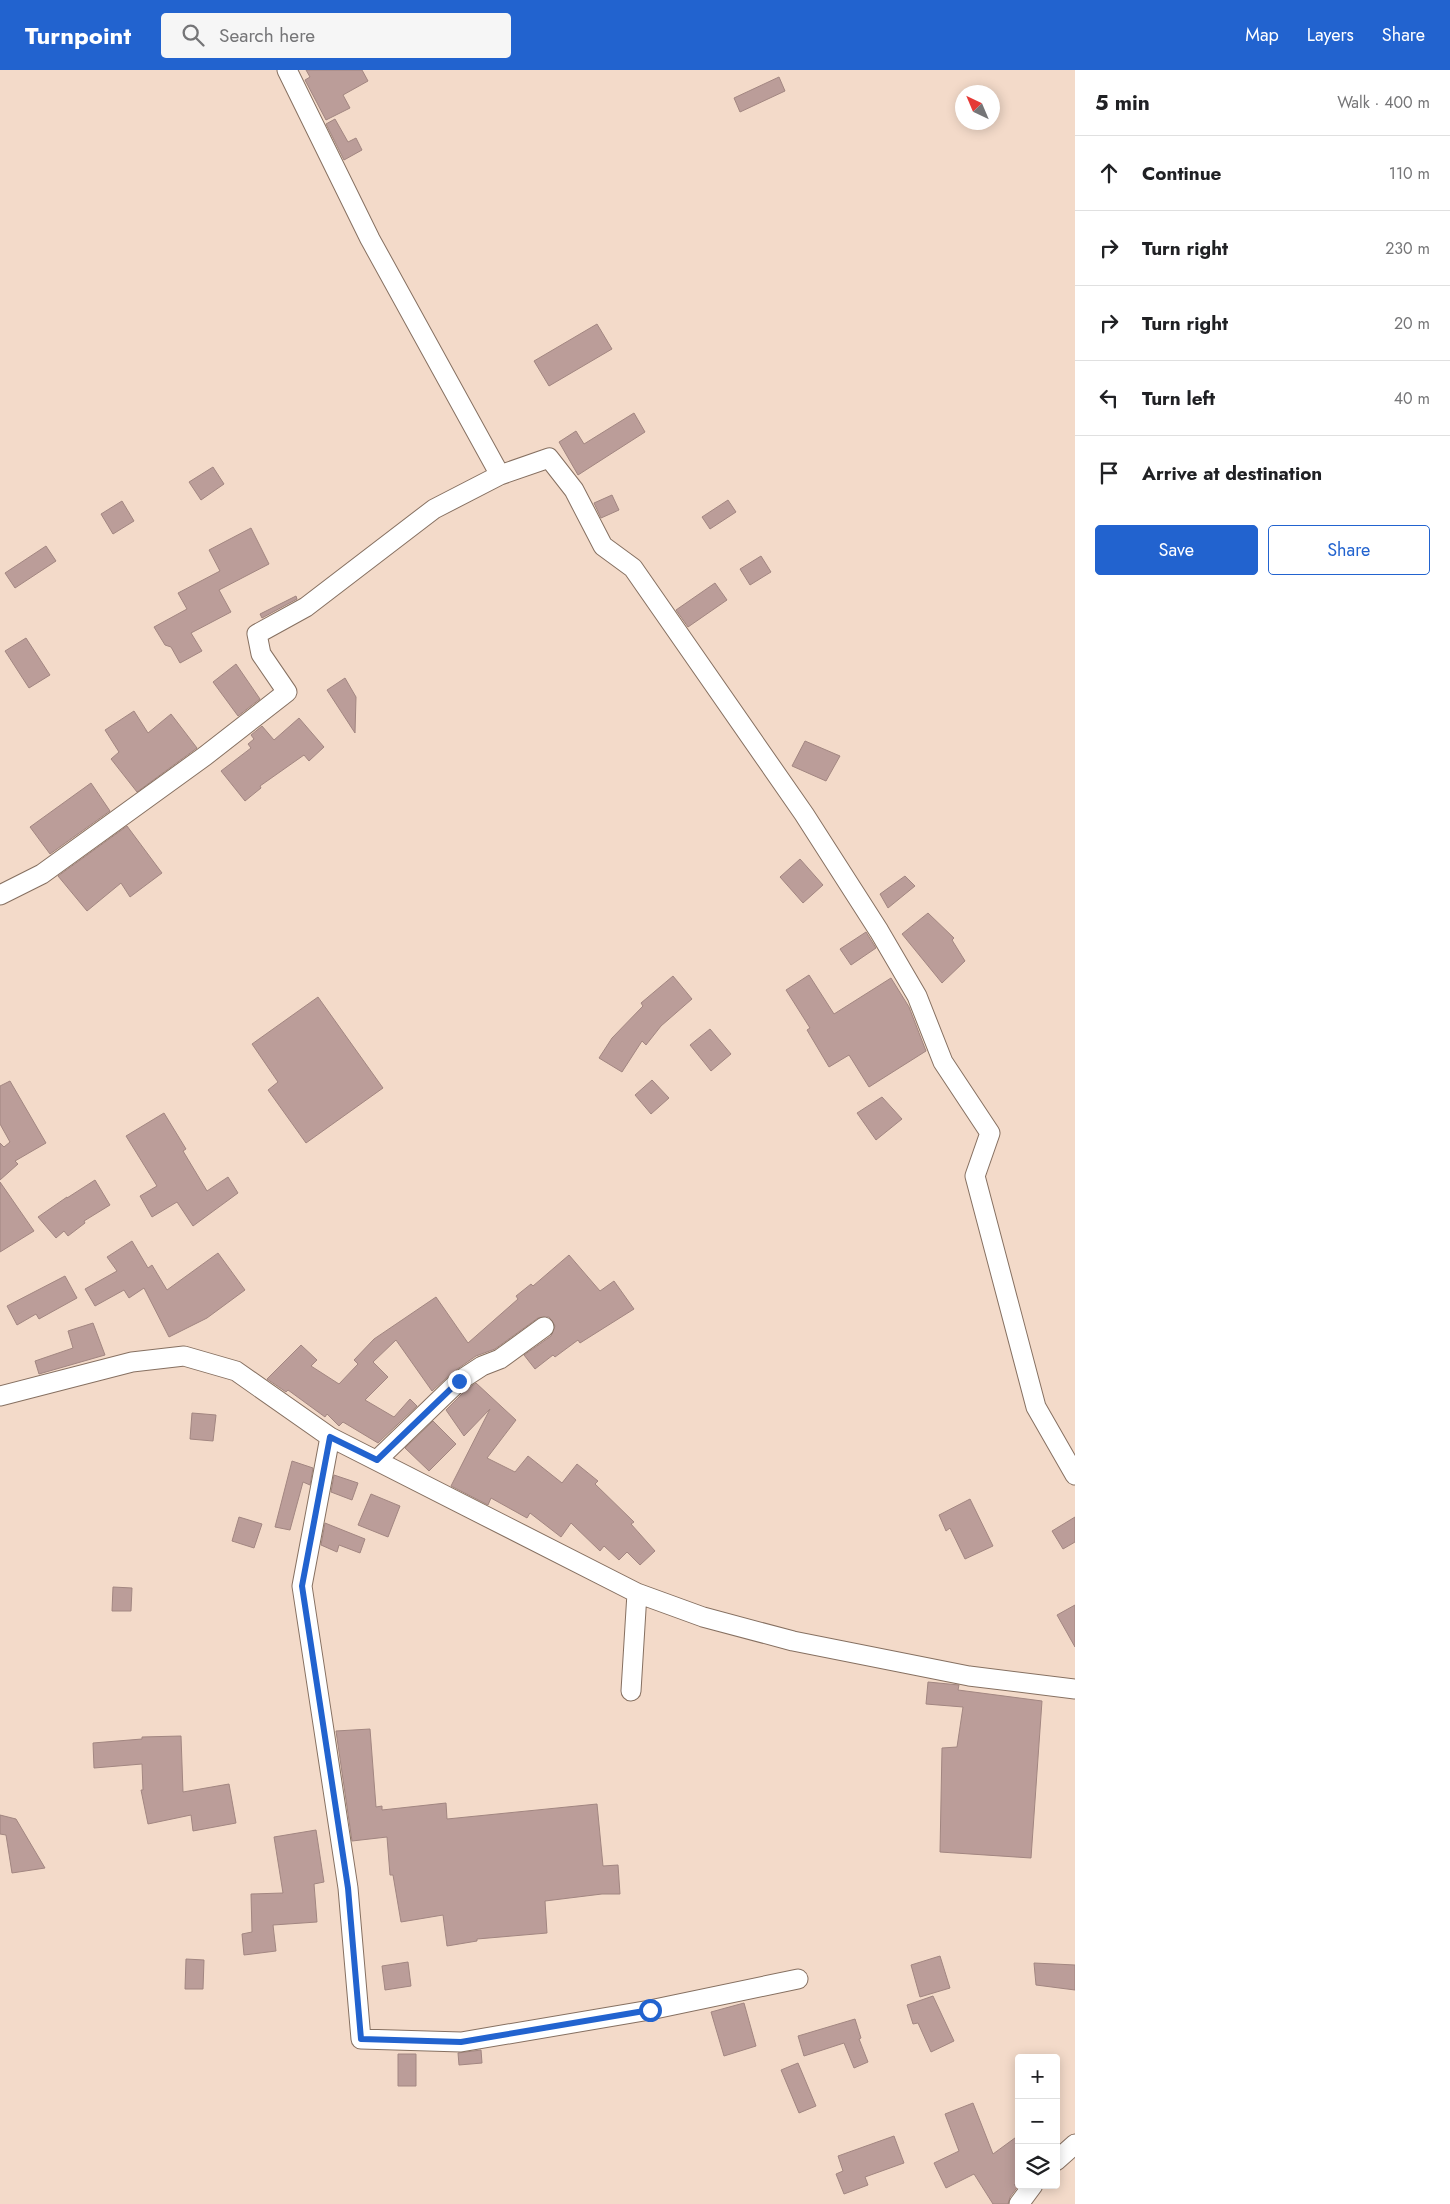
<!DOCTYPE html>
<meta charset="utf-8">
<style>
body{margin:0;font-family:Jost,sans-serif;background:#f6f6f6;color:#202124}
.controls{position:absolute;right:15px;bottom:15px;display:grid;overflow:hidden;border-radius:5px;box-shadow:0 2px 12px #0003}
.controls button{width:45px;height:45px;display:grid;place-items:center;padding:0;border:0;border-bottom:1px solid #e0e0e0;background:#fff;color:#202124;font:25px sans-serif}
.compass{position:absolute;left:955px;top:15px;width:45px;height:45px;border-radius:50%;background:#fff;box-shadow:0 2px 12px #0003;rotate:316deg}
.stop{position:absolute;width:15px;height:15px;margin:-11px;border:4px solid #2263cf;border-radius:50%;background:#fff}
.stop.end{background:#2263cf;border-color:#fff;box-shadow:0 1px 5px #0008}
.list{margin:0;padding:0;list-style:none}
h2{display:flex;justify-content:space-between;align-items:center;height:65px;margin:0;padding:0 20px;font-size:21px}
h2 small{font-size:16px;font-weight:400;color:#757577}
.list li{display:grid;grid-template-columns:32px 1fr auto;gap:15px;align-items:center;box-sizing:border-box;height:75px;padding:0 20px;border-top:1px solid #e0e0e0}
.list b{display:block;font-size:19px;white-space:nowrap}
.list em{font-size:16px;font-style:normal;color:#757577}
.actions{display:flex;gap:10px;padding:15px 20px}
.actions a{flex:1;padding:11px 0;border:1px solid #2263cf;border-radius:5px;text-align:center;font-size:18px;color:#2263cf}
.actions .main{background:#2263cf;color:#fff}
.icon{flex:none;width:28px;height:28px;fill:none;stroke:currentColor;stroke-width:2;stroke-linecap:round;stroke-linejoin:round}
.map{position:relative;flex:none;width:1075px;height:2134px;overflow:hidden}
header{display:flex;align-items:center;gap:30px;box-sizing:border-box;height:70px;padding:0 25px;background:#2263cf;color:#fff}
header strong{font-size:24px}
nav{display:flex;gap:28px;margin-inline-start:auto;font-size:18px}
.search{width:350px;height:45px;background:#f6f6f6;display:flex;align-items:center;gap:12px;box-sizing:border-box;padding:0 18px;border-radius:5px;color:#757577;font-size:19px}
main{display:flex}
aside{flex:1;background:#fff}
.map>svg:first-child{display:block}
</style>
<header>
<strong>Turnpoint</strong>
<div class="search"><svg class="icon" aria-label="search" viewBox="0 0 24 24"><circle cx="10" cy="10" r="6"/><path d="M15 15l6 6"/></svg>Search here</div>
<nav><a>Map</a><a>Layers</a><a>Share</a></nav>
</header>
<main>
<div class="map">
<svg width="1075" height="2134" viewBox="0 0 1075 2134">
<rect width="100%" height="100%" fill="#f3dac9"/>
<!-- building -->
<path fill="#bb9d99" stroke="#a28681" d="M306,0H362L368,11L343,25L350,38L326,50L305,10L310,7Z
M779,7L785,21L740,42L734,28Z
M335,49L348,72L356,68L362,80L344,90L326,54Z
M597,254L612,279L549,316L534,291Z
M634,343L645,362L578,405L559,372L576,361L584,374Z
M213,397L224,414L201,430L189,412Z
M612,425L619,440L601,448L594,433Z
M728,430L736,442L710,459L702,447Z
M122,431L134,451L113,464L101,444Z
M251,458L269,494L219,520L231,542L191,563L202,581L180,593L171,577L165,575L154,557L187,539L178,523L220,501L209,480Z
M46,476L56,491L15,518L5,503Z
M761,486L771,502L750,515L740,499Z
M715,513L727,530L688,557L676,540Z
M296,526L297,529L262,548L260,544Z
M26,568L50,605L29,618L5,581Z
M236,594L260,629L238,646L213,612Z
M345,608L356,627L355,663L327,620Z
M134,641L148,663L171,644L197,678L137,722L111,689L119,682L105,660Z
M299,648L324,677L309,691L304,685L260,716L261,718L245,731L221,701L251,678L248,674L254,669L251,665L262,656L274,670Z
M805,671L840,686L826,711L792,696Z
M91,713L110,741L50,784L30,757Z
M127,756L162,803L130,827L121,813L87,841L58,806Z
M800,789L823,815L803,833L780,807Z
M905,806L915,816L888,838L880,824Z
M928,843L954,868L952,870L965,891L942,913L902,864Z
M866,862L876,878L851,895L840,879Z
M809,905L834,944L891,908L909,937L926,981L869,1017L849,985L829,997L807,960L810,958L786,920Z
M673,906L692,929L661,956L646,975L642,971L622,1002L599,988L612,968L643,936L641,933Z
M318,927L383,1018L306,1073L268,1020L278,1012L252,974Z
M710,959L731,984L711,1001L690,975Z
M652,1010L669,1028L651,1044L635,1025Z
M10,1011L46,1073L15,1091L18,1094L0,1110V1073L4,1077L10,1072L0,1054V1016Z
M882,1027L902,1049L876,1070L857,1043Z
M164,1043L186,1079L183,1081L207,1121L228,1107L238,1123L193,1156L177,1132L152,1147L140,1126L157,1116L126,1066Z
M95,1110L110,1135L84,1151L85,1153L68,1166L64,1161L56,1168L38,1147L67,1127V1128Z
M0,1112L34,1161L0,1182Z
M132,1171L148,1198L152,1195L167,1220L218,1183L245,1220L207,1248L169,1267L144,1218L129,1228L124,1220L95,1236L85,1219L117,1201L107,1187Z
M569,1185L600,1221L614,1211L634,1239L580,1273L578,1270L555,1287L553,1285L535,1299L524,1285L551,1266L555,1256L549,1247L538,1248L495,1279L476,1286L453,1302L432,1321L396,1270L373,1292L388,1307L365,1330L394,1347L410,1329L417,1336L378,1373L343,1352L339,1356L327,1344L325,1347L288,1320L286,1322L267,1309L301,1275L317,1290L311,1296L339,1314L358,1294L354,1290L374,1269L436,1227L468,1273L518,1229L516,1226L531,1214L533,1216Z
M65,1206L77,1228L39,1249L36,1244L17,1255L7,1236Z
M93,1253L105,1285L39,1304L35,1291L73,1278L68,1261Z
M476,1313L516,1350L487,1388L515,1402L528,1386L562,1413L577,1394L598,1411L595,1414L634,1452L631,1454L655,1481L640,1495L627,1482L619,1490L604,1476L600,1481L571,1453L561,1467L530,1443L527,1448L491,1428L488,1435L451,1416L490,1339L464,1366L446,1340L466,1320Z
M192,1343L216,1345L213,1371L190,1369Z
M433,1351L456,1374L429,1401L405,1378Z
M292,1391L313,1398L310,1415L303,1412L290,1460L275,1457Z
M334,1405L358,1413L352,1430L331,1422Z
M371,1424L400,1436L388,1467L358,1455Z
M970,1429L993,1476L965,1489L950,1458L946,1461L939,1445Z
M239,1447L262,1454L254,1478L232,1471Z
M1075,1447V1472L1063,1479L1052,1461Z
M325,1453L365,1469L360,1483L339,1475L337,1482L321,1475Z
M113,1517L132,1518L131,1541H112Z
M1075,1535V1577L1057,1545Z
M928,1612L959,1615L958,1620L1042,1631L1031,1788L940,1782L942,1678L957,1677L963,1637L926,1634Z
M370,1659L376,1737L382,1736V1740L446,1733L447,1749L597,1734L603,1796L618,1795L620,1824H602L545,1831L547,1863L477,1869V1871L447,1876L443,1845L401,1852L393,1805H390L387,1767L352,1771L336,1661Z
M181,1666L183,1722L229,1714L236,1753L193,1761L191,1745L148,1754L141,1720H143L142,1694L94,1698L93,1673L142,1669V1667Z
M0,1745L16,1749L45,1798L12,1803L6,1765L0,1764Z
M316,1760L324,1812L314,1814L317,1852L273,1855L276,1881L244,1885L242,1864L252,1862L251,1824L283,1823L274,1767Z
M940,1886L950,1918L920,1927L911,1895Z
M186,1889L204,1890L203,1919H185Z
M408,1892L411,1916L385,1920L382,1896Z
M1034,1893L1075,1895V1920L1036,1915Z
M933,1926L954,1971L931,1982L918,1953L913,1954L907,1935Z
M744,1933L756,1976L724,1986L711,1942Z
M855,1949L861,1968L859,1969L868,1992L854,1998L844,1973L804,1986L798,1966Z
M481,1980L482,1993L459,1995L458,1983Z
M398,1984H416V2016H398Z
M798,1993L816,2036L799,2043L781,2000Z
M973,2033L993,2084L1019,2065V2112L1014,2115H1019L1010,2127L1008,2134H993L974,2104L946,2118L934,2093L959,2081L945,2044Z
M894,2066L904,2093L865,2107L868,2115L844,2124L836,2104L843,2101L838,2086Z"/>
<g fill="none" stroke-linecap="round" stroke-linejoin="round">
<!-- minor casing -->
<g stroke="#867061" stroke-width="21">
<path id="minor" d="M287,0L370,169L500,405L549,388L574,420L603,476L633,498L804,744L879,861L917,926L943,992L990,1063L975,1106L1036,1337L1075,1405
M0,825L42,804L205,686L287,622L261,584L257,564L306,537L434,439L500,405
M0,1326L132,1292L184,1286L236,1301L330,1367L637,1523L703,1547L793,1571L969,1606L1075,1619
M330,1367L302,1516L348,1818L361,1969L461,1972L650,1940L798,1909
M377,1390L459,1311L482,1296L500,1289L544,1257
M631,1621L637,1523
M1056,2091L1075,2074
M1019,2134L1033,2115"/>
</g>
<!-- minor -->
<use href="#minor" stroke="#fff" stroke-width="19"/>
</g>
<g fill="none" stroke-linecap="round" stroke-linejoin="round">
<!-- route -->
<path stroke="#2263cf" stroke-width="6" d="M459,1311L377,1390L330,1367L302,1516L348,1818L361,1969L461,1972L650,1940"/>
</g>
</svg>
<div class="controls">
<button>+</button>
<button>−</button>
<button><svg class="icon" aria-label="layers" viewBox="0 0 24 24"><path d="M12 4l9 5-9 5-9-5zM3 14l9 5 9-5"/></svg></button>
</div>
<svg class="compass" viewBox="-18 -18 36 36"><path d="M0-13l5 13h-10z" fill="#e53935"/><path d="M0 13l5-13h-10z" fill="#757577"/></svg>
<div class="stop" style="left:650px;top:1940px"></div>
<div class="stop end" style="left:459px;top:1311px"></div>
</div>
<aside>
<h2>5 min<small>Walk · 400 m</small></h2>
<ul class="list">
<li><svg class="icon" aria-label="ahead" viewBox="0 0 24 24"><path d="M12 20V5M6 11l6-6 6 6"/></svg><div><b>Continue</b></div><em>110 m</em></li>
<li><svg class="icon" aria-label="right" viewBox="0 0 24 24"><path d="M7 20v-9h11M14 6l5 5-5 5"/></svg><div><b>Turn right</b></div><em>230 m</em></li>
<li><svg class="icon" aria-label="right" viewBox="0 0 24 24"><path d="M7 20v-9h11M14 6l5 5-5 5"/></svg><div><b>Turn right</b></div><em>20 m</em></li>
<li><svg class="icon" aria-label="left" viewBox="0 0 24 24"><path d="M17 20v-9H6M10 6l-5 5 5 5"/></svg><div><b>Turn left</b></div><em>40 m</em></li>
<li><svg class="icon" aria-label="arrive" viewBox="0 0 24 24"><path d="M6 21V4h12l-3 4 3 4H6"/></svg><div><b>Arrive at destination</b></div></li>
</ul>
<div class="actions"><a class="main">Save</a><a>Share</a></div>
</aside>
</main>
